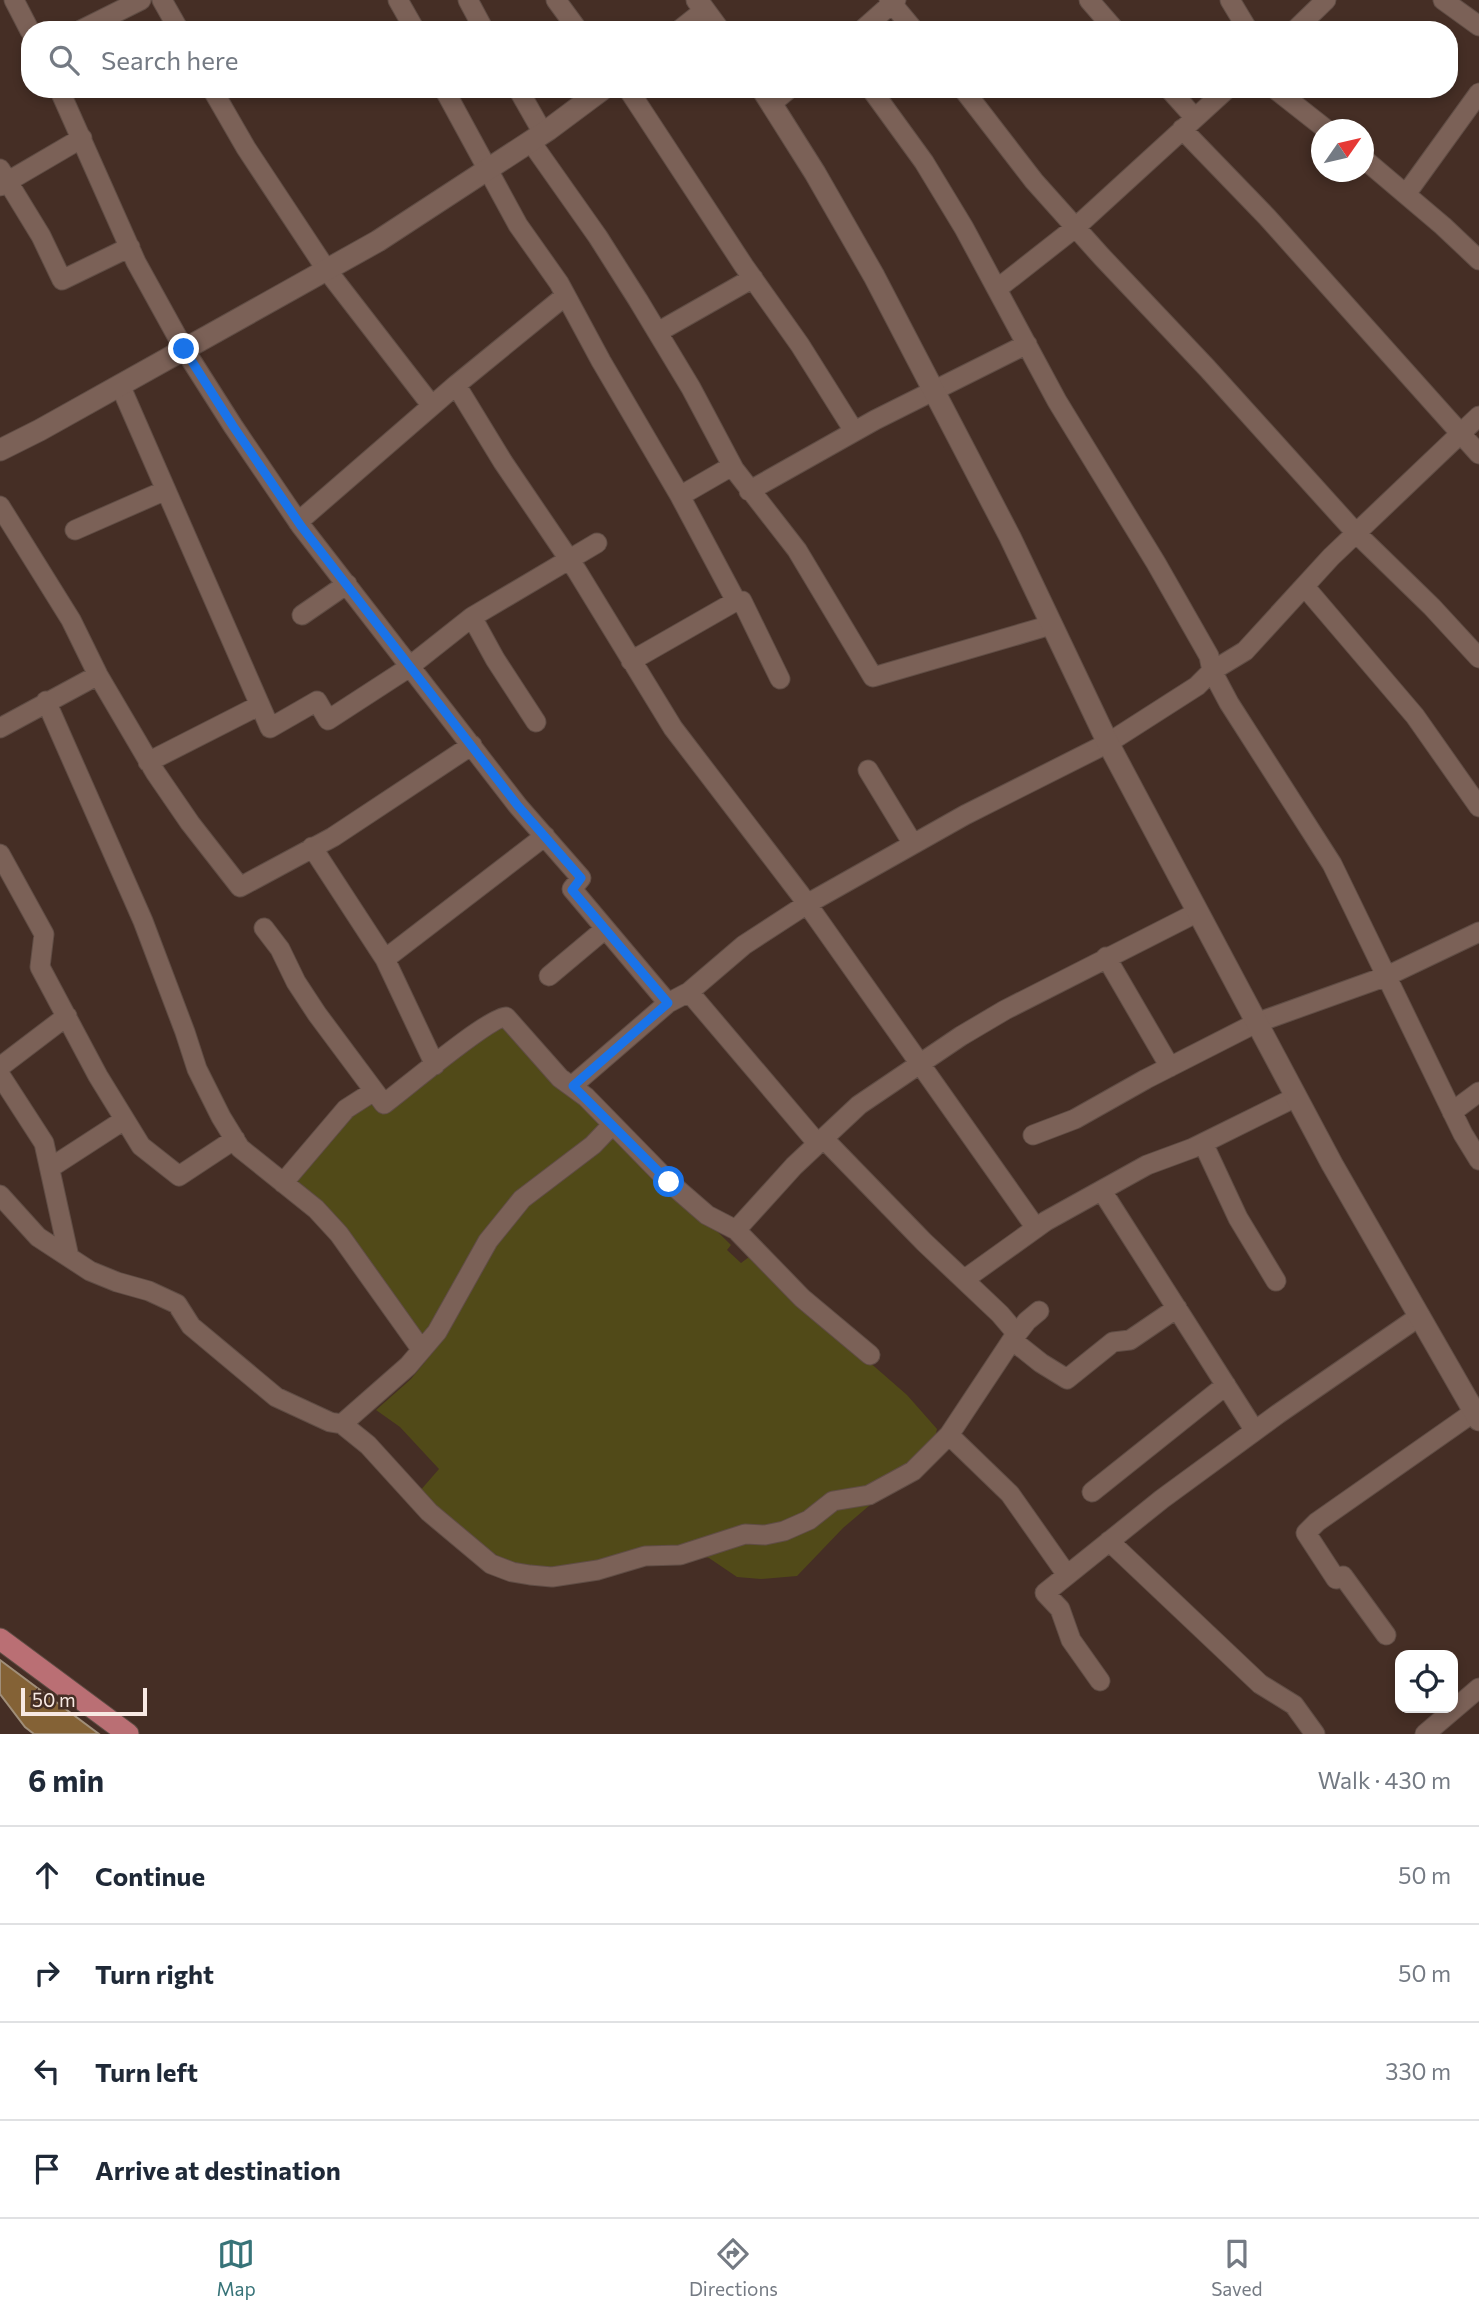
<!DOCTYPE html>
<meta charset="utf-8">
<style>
body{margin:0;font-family:Commissioner,sans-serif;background:#f6f6f7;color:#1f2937}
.controls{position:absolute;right:21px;bottom:21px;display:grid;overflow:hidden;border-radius:14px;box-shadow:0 4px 10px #0003}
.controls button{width:63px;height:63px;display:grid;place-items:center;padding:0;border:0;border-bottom:2px solid #e0e1e3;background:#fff;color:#1f2937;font:35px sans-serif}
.compass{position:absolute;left:1311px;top:119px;width:63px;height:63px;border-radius:50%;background:#fff;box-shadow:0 4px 10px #0003;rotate:56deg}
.scale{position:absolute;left:21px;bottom:18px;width:126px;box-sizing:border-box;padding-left:7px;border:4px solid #f8e9e3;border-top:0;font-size:19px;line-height:24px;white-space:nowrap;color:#f8e9e3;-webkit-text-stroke:5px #452e25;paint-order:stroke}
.stop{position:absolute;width:21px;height:21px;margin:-16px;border:5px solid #1a73e8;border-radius:50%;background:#fff}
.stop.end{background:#1a73e8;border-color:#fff;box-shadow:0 2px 7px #0008}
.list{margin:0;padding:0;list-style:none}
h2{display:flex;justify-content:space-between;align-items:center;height:91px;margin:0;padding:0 28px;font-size:30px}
h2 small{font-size:23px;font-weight:400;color:#747a83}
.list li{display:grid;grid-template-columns:46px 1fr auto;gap:21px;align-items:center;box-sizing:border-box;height:98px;padding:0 28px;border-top:2px solid #e0e1e3}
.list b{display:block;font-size:26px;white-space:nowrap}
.list em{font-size:23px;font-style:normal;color:#747a83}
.icon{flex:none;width:38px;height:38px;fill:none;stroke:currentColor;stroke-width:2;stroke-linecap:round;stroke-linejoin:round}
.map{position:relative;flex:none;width:1479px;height:1734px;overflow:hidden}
.search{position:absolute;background:#fff;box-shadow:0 4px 10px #0003;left:21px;right:21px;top:21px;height:77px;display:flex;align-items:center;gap:18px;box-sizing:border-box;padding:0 24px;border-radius:28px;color:#747a83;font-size:26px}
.sheet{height:483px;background:#fff}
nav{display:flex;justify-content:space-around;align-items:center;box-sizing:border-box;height:98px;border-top:2px solid #e0e1e3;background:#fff;font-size:19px;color:#747a83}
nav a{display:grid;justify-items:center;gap:4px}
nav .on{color:#377378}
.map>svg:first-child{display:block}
</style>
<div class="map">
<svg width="1479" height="1734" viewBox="0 0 1479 1734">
<rect width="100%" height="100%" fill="#452e25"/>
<!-- green -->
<path fill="#514a18" d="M504,1020L731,1245L727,1250L741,1263L749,1257L907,1395L937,1429L935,1438L890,1488L843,1528L797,1576L761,1579L737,1577L709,1558L674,1548L575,1569L512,1566L478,1542L419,1492L439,1469L400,1427L376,1410L411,1379L434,1351L402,1312L331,1214L297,1181L345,1116L372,1101L383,1114Z"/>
<!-- building -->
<path fill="#846236" stroke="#a08e79" stroke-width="2" d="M0,1660L99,1734H34L25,1727L0,1694Z"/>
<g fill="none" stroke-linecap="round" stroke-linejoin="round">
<!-- minor casing -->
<g stroke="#604d45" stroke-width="21">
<path id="minor" d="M14,0L30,31
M162,0L179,30
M398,0L415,30
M468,0L484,30
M556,0L578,30
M889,0L914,30
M1089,0L1115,30
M1230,0L1248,30
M1443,0L1479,26
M81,30L141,0
M862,30L896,0
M1295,30L1326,0
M59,89L136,262L184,349L233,426L301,526L518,806L581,878L572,889L668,1003
M212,89L246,148L326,269L432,406
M444,89L518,225L559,283L601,361L680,496L736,601
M518,89L543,133
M628,89L744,266L800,345L854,431
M871,89L924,162L964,228L1057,401L1156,563L1209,656L1212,671L1229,703L1332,864L1463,1134L1479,1160
M963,89L1034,181L1102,257L1207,368L1356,533L1432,607L1479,658
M1169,89L1195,118
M1275,89L1327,130
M771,104L789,89
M1182,129L1267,217L1479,454
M531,142L598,237L638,300L691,388L734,469L797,550L873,677L1051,625
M1364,159L1443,226L1479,260
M0,169L41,236L62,280L130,247
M0,186L82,138
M1406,194L1479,93
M997,289L1076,227L1227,89
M658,332L753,278
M120,385L270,728L317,701L328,720L405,670L472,617L597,543
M456,385L503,462L577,571L673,728L800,894L1036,1228
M749,491L875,420L1027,344
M680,496L732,466
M0,506L71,620L98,675L155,772L190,823L240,887L333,837L472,745
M298,522L456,385L565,296
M75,530L166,490
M1305,587L1415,716L1479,807
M302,615L347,584
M472,617L495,659L536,722
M631,661L736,601H742L780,679
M46,701L143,921L185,1032L197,1069L221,1117L240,1148L316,1209L339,1234L421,1349
M0,728L98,675
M148,762L260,705
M868,770L913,844
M312,847L385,959L435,1065
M0,854L44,934L40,967L98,1076L141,1146L179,1176L235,1139
M264,928L280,949L296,982L317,1014L384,1104C403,1090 489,1017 506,1017L560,1078L586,1097L669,1182L707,1215L736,1230L802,1298L870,1355
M1106,957L1170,1067
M385,959L545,836
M549,976L605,929
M689,992L818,1144
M0,1067L67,1016
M0,1075L44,1143L69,1257
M573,1085L668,1003L689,992L744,945L807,904L965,815L1108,743L1197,686L1212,671L1245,651L1331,557L1479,416
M1452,1112L1479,1092
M1033,1135L1075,1119L1146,1079L1256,1023L1387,976L1479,932
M824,1139L924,1242L1000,1314L1017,1334
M1203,1143L1238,1218L1276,1281
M50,1168L124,1120
M283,1183L346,1109L374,1091
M1102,1191L1255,1431
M0,1195L38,1237L90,1271L117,1282L149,1291L177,1304L191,1326L276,1397L330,1422L342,1424L368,1445L429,1512L491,1564L512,1572L530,1575L552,1577L598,1570L645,1556L680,1555L745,1534L765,1535L784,1531L809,1520L833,1501L869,1495L913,1471L949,1435L1012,1340L1027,1321L1039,1311
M736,1230L794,1166L859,1105L961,1036L1005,1010L1198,912
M965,1279L1046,1221L1147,1165L1193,1148L1296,1097
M1012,1340L1041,1363L1067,1379L1113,1342L1130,1340L1177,1308
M342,1424L408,1366L437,1332L488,1241L522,1199L593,1145L612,1125
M949,1435L1010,1494L1067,1575
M1092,1492L1226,1385
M1109,1541L1260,1684L1294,1705L1315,1734
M1386,1635L1343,1576L1336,1579L1306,1533L1317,1522L1474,1412
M1100,1681L1071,1640L1060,1609L1045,1593L1162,1499L1278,1414L1420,1316
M1425,1734L1479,1688"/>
</g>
<!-- tertiary casing -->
<g stroke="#604d45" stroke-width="23">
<path id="tertiary" d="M697,0L719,30
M681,30L705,11
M762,89L815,173L874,276L1010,537L1108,743L1332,1164L1479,1420
M0,450L40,430L378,241L548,130L603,89"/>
</g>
<!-- primary casing -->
<g stroke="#604d45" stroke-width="23">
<path id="primary" d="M0,1639L128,1734"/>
</g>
<!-- minor -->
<use href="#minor" stroke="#7b6157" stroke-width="19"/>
<!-- tertiary -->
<use href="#tertiary" stroke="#7b6157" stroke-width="21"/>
<!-- primary -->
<use href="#primary" stroke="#ba6f74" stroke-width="21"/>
</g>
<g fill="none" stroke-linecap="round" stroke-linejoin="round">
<!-- route -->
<path stroke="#1a73e8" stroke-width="9" d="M184,349L233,426L301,526L518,806L581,878L572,890L668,1003L573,1086L669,1182"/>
</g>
</svg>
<div class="controls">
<button><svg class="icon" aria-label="locate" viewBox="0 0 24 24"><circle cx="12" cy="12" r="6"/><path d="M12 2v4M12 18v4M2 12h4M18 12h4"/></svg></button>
</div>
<svg class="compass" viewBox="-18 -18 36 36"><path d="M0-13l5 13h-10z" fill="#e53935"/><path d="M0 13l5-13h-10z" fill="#747a83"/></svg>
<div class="scale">50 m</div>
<div class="stop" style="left:669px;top:1182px"></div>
<div class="stop end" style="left:184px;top:349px"></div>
<div class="search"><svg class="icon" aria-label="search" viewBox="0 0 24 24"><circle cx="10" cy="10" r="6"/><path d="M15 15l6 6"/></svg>Search here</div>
</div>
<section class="sheet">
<h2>6 min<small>Walk · 430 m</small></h2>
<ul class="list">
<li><svg class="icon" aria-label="ahead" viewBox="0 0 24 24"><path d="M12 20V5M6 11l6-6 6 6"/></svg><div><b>Continue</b></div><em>50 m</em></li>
<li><svg class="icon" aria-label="right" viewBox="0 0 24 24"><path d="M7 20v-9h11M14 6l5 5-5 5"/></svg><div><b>Turn right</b></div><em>50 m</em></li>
<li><svg class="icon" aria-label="left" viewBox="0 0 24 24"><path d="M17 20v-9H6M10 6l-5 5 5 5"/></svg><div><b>Turn left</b></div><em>330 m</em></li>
<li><svg class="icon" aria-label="arrive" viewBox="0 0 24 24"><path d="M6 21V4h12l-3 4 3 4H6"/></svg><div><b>Arrive at destination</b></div></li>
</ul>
</section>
<nav>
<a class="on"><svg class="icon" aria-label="map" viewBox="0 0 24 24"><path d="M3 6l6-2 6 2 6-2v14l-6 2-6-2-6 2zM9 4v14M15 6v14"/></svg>Map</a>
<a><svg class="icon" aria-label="directions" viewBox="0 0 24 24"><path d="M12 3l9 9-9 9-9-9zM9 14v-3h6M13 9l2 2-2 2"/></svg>Directions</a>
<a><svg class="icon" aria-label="saved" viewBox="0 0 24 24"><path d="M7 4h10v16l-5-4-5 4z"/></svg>Saved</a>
</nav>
